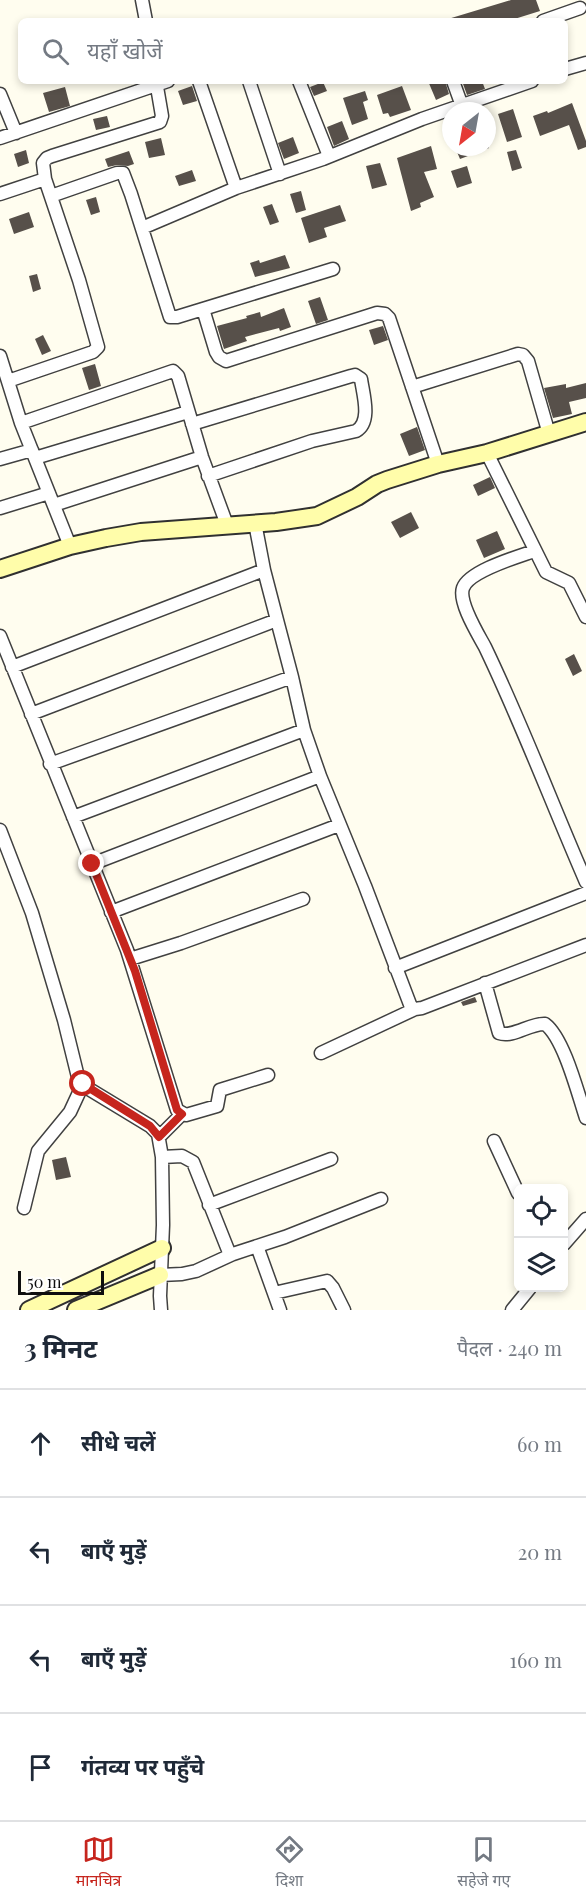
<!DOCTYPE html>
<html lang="hi">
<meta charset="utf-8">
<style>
body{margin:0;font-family:"Playfair Display","Noto Sans Devanagari",serif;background:#f6f6f7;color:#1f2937}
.controls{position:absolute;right:18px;bottom:18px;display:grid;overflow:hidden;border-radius:9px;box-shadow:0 3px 9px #0003}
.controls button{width:54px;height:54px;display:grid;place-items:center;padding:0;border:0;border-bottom:2px solid #e0e1e3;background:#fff;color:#1f2937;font:30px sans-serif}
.compass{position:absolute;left:442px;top:102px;width:54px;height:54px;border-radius:50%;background:#fff;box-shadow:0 3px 9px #0003;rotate:211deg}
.scale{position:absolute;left:18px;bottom:15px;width:86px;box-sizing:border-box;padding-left:6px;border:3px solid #0e0e0e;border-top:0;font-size:16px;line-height:21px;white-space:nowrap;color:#0e0e0e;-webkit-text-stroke:4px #fff;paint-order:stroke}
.stop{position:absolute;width:18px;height:18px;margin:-14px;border:4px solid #c6251d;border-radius:50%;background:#fff}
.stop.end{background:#c6251d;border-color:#fff;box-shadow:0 2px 6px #0008}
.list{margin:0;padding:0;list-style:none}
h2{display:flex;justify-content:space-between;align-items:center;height:78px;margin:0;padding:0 24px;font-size:26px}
h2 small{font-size:20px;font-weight:400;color:#747a83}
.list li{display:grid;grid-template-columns:39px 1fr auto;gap:18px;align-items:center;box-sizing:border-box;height:108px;padding:0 24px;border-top:2px solid #e0e1e3}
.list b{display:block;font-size:22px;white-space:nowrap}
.list em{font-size:20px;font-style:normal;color:#747a83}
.icon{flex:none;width:33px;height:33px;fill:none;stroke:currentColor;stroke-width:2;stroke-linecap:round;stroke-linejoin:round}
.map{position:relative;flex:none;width:586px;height:1310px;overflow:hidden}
.search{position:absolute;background:#fff;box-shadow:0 3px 9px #0003;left:18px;right:18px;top:18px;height:66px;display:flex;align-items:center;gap:15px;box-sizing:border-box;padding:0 21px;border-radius:9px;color:#747a83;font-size:22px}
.sheet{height:510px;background:#fff}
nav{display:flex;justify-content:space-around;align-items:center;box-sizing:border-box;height:84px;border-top:2px solid #e0e1e3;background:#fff;font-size:16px;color:#747a83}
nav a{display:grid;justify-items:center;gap:3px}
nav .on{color:#c6251d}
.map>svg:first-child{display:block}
</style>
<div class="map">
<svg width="586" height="1310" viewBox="0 0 586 1310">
<rect width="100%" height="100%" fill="#fffdef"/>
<!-- building -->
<path fill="#57504a" d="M511,0H536L540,11L508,21H448V19Z
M428,81H445L449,94L436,100Z
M462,81H482L485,89L467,95Z
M323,82L327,91L314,96L310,87Z
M192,86L197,101L183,105L178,91Z
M402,86L411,110L390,117L388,113L383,114L377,95Z
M65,87L70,106L49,112L43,93Z
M365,91L368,100L363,102L368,119L352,125L343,98Z
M572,103L586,141V147L578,150L569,125L540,136L533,116L547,111L548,113Z
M513,109L522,137L507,142L498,114Z
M107,116L110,127L96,130L93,119Z
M342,121L349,139L334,146L327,127Z
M293,137L299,153L284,159L278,143Z
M161,138L165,155L149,158L145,142Z
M431,146L437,169L424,172L434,197L420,203L421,207L411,211L397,158Z
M455,147H489V148L460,159Z
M26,150L29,163L18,167L14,154Z
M516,150L522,168L512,171L507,152Z
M129,151L134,164L128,166L117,165L108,167L105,159Z
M380,163L387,185L372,189L366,166Z
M467,166L472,183L457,188L451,171Z
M192,170L196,181L179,186L175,176Z
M301,191L306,210L296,213L290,194Z
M96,197L100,212L91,215L86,200Z
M272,204L279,222L270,225L263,207Z
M340,205L346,221L324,228L327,237L309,243L301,218Z
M29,212L34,227L14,234L9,219Z
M285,255L290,268L255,277L250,263L259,260L260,263Z
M37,274L41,289L33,292L29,276Z
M320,297L328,320L316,324L308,301Z
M284,308L291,327L280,331L279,328L245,337L247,341L224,349L217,326L247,318L246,316L260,312L261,317Z
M383,326L388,340L374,345L369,330Z
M43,335L51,351L42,355L35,339Z
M95,364L101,386L89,390L82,368Z
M586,383V398L569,402L572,414L553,418L544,388L566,384V388Z
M417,427L425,450L409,456L400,434Z
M490,477L495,488L478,496L473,485Z
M411,512L419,528L400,538L391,522Z
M497,531L505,549L484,558L476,540Z
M574,654L582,671L573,676L565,659Z
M475,997L477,1002L463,1006L461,1002Z
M66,1157L71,1177L56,1180L52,1160Z"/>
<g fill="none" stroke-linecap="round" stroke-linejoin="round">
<!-- street casing -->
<g stroke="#414141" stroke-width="15">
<path id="street" d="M142,0L146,21
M543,21L580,8
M565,69L586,63
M199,81L236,188
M249,81L280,174
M299,81L329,156
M453,81L462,106
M0,94L16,133
M0,138L168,81
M0,194L45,179
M51,196L117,173H123L131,194L170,317H177L333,269
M142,228L236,188L323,159L422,119L532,81
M203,309L216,352L219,357L226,361L377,313L385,314L389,318L438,464
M0,356L21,423L70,546
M8,381L93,352L98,347L79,280L45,179L43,163L47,158L52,156L160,122L162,116L156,81
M412,387L518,354L523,355L528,361L549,434
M21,423L173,371L178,376L202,457L227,525
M192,424L351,376L355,375L361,379C363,394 372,422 356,431L312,441L208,476
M487,453L546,572L569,583L586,617
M35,458L188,412
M0,459L32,450
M54,505L202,457
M0,508L49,493
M255,523L264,570
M534,551C517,557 469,571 463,588C458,602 478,634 485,647C522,724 552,804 586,882
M0,636L127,950L177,1110L186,1115L217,1106L220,1090L268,1075
M12,667L264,570L277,620
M31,714L277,620L292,677
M50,764L292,677L304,730
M320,776L365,886L411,1007L415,1009L422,1008L586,945
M73,817L304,730L320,776L92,864
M0,830L32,913L64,1020L78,1077L89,1089L150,1126L158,1134L162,1157L163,1225L160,1296L161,1310
M111,912L339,825
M130,959L181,943L303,899
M395,968L586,893
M485,983L499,1033C513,1038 530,1023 545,1024C564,1038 578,1094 586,1118
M321,1053L415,1009
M159,1137L182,1114
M494,1141L518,1193
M162,1157L182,1156L193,1162L230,1255
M209,1205L331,1159
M24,1208L38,1151L70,1112L83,1084
M564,1244L586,1219
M257,1246L280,1310
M160,1275L182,1274L196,1271L233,1254L285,1237L381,1199
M274,1293L327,1281L333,1288L344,1310
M512,1310L530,1288"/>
</g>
<!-- secondary casing -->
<g stroke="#303030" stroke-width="20">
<path id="secondary" d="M0,569L70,546L106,538L141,532L276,522L317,516L357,497L377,484L387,480L438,464L487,453L586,422
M29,1310L162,1248
M76,1310L160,1275"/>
</g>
<!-- street -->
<use href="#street" stroke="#fff" stroke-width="12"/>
<!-- secondary -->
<use href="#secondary" stroke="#fffdaa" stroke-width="16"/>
</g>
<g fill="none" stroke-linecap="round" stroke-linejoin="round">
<!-- route -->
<path stroke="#c6251d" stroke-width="8" d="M83,1084L150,1126L159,1137L182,1114L177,1110L135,971L92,864"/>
</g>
</svg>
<div class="controls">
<button><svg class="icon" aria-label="locate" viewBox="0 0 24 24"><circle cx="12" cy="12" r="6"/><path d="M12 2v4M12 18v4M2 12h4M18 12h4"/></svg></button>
<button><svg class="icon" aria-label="layers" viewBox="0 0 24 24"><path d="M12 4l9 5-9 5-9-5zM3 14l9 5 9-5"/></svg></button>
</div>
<svg class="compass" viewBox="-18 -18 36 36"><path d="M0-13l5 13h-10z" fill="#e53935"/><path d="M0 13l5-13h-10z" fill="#747a83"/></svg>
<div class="scale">50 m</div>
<div class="stop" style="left:83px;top:1084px"></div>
<div class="stop end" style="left:92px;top:864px"></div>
<div class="search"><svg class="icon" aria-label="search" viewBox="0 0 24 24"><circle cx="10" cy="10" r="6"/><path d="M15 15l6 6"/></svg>यहाँ खोजें</div>
</div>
<section class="sheet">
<h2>3 मिनट<small>पैदल · 240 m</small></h2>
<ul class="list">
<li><svg class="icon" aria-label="ahead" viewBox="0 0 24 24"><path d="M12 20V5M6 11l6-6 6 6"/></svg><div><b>सीधे चलें</b></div><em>60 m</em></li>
<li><svg class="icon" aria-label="left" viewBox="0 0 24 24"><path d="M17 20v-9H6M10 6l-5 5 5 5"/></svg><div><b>बाएँ मुड़ें</b></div><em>20 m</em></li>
<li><svg class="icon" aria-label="left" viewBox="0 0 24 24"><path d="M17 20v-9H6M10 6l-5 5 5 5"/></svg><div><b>बाएँ मुड़ें</b></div><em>160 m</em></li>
<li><svg class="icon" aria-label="arrive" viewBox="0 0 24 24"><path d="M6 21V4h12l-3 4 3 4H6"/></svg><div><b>गंतव्य पर पहुँचे</b></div></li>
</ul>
</section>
<nav>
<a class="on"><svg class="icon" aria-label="map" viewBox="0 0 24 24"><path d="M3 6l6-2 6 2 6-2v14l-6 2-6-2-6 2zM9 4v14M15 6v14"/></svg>मानचित्र</a>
<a><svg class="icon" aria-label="directions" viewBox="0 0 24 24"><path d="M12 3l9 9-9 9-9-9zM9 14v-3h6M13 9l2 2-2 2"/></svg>दिशा</a>
<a><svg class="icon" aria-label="saved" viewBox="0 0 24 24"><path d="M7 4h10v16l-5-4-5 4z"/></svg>सहेजे गए</a>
</nav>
